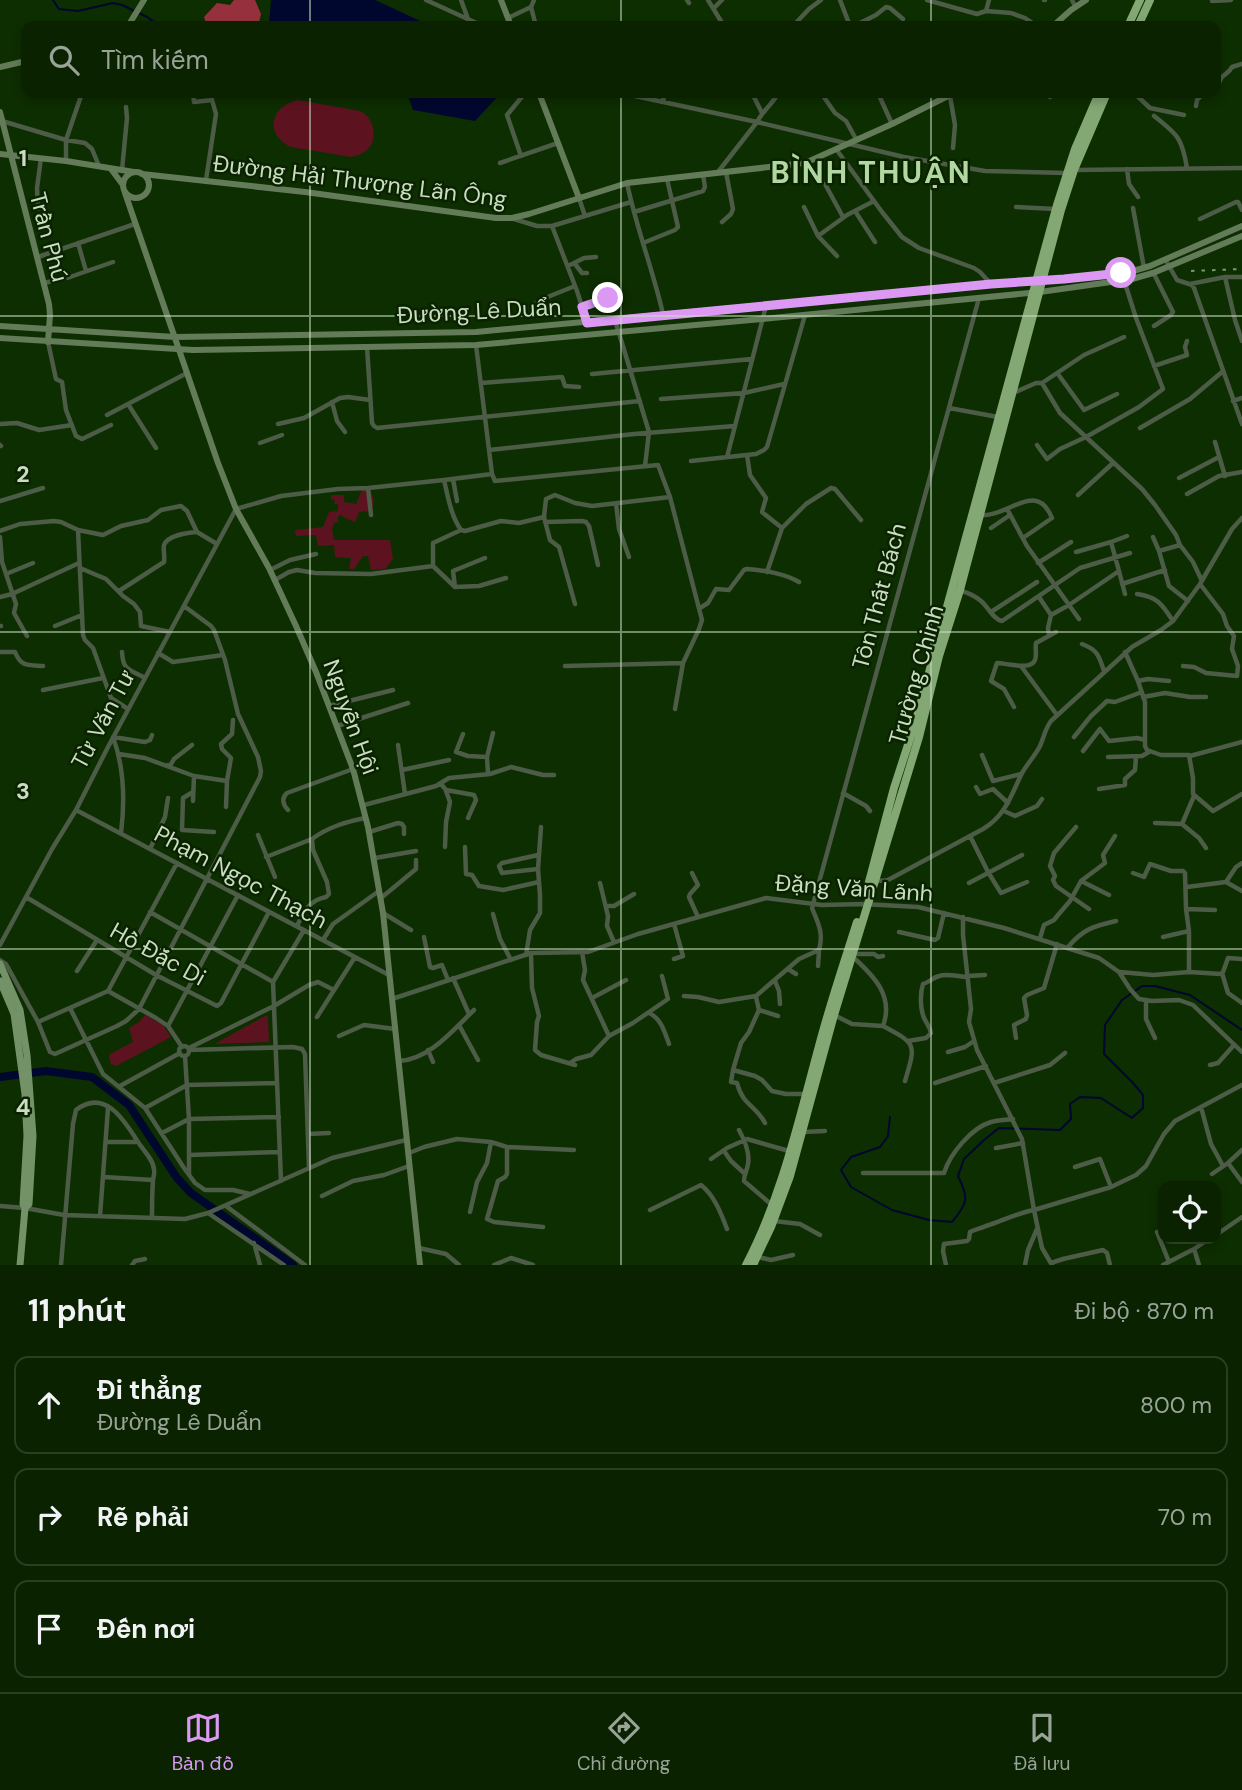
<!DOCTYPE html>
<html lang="vi">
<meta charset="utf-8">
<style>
body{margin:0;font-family:"DM Sans",sans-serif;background:#182f0f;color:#f1f3f6}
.controls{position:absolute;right:21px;bottom:21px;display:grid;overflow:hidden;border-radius:14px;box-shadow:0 4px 10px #0003}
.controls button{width:63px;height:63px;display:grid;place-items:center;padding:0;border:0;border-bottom:2px solid #2a3f22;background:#0a2200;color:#f1f3f6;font:35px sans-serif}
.stop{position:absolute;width:21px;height:21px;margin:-16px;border:5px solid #dc99f4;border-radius:50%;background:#fff}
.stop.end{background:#dc99f4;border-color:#fff;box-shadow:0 2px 7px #0008}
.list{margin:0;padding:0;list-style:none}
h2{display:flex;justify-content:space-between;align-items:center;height:91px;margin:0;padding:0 28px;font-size:30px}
h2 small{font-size:23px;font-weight:400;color:#99a499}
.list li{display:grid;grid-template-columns:46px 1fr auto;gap:21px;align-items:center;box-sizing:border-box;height:98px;margin:0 14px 14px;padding:0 14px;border:2px solid #2a3f22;border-radius:14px}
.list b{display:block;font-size:26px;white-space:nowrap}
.list p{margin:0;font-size:23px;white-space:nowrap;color:#99a499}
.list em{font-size:23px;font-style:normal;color:#99a499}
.icon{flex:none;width:38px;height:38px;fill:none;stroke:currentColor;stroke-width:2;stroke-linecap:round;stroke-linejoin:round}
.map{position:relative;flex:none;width:1242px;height:1265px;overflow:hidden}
.search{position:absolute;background:#0a2200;box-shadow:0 4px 10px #0003;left:21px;right:21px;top:21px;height:77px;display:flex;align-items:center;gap:18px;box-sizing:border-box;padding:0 24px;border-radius:14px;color:#99a499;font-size:26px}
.sheet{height:427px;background:#0a2200}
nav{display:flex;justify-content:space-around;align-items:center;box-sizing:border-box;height:98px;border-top:2px solid #2a3f22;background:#0a2200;font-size:19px;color:#99a499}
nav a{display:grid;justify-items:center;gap:4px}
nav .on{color:#dc99f4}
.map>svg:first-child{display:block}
</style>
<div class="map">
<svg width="1242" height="1265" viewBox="0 0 1242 1265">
<rect width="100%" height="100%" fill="#0d2e00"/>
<!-- green -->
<path fill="#5d131f" d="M298,100L360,111C374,118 379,138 367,150C362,154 356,156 351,157L291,147C264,134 270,106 298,100Z
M370,489L374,500L372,511L359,512L355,522L345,518L341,515L338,516V522L334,523L332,529L334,540H390L393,559L385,569L371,570L368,556H363L354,569H349L351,558L335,557L334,545L318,546L316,535L296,536L295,530L323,527L329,512L338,511V504H334L335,500L331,499V495H344V502L356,504L362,490Z
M145,1015L163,1025L171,1037L116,1066L111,1064L109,1058L110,1054L133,1042L129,1028L139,1022Z
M267,1015L268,1016L269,1042L216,1044V1043Z"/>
<!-- forest -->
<path fill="#97303d" d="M234,0H255L261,14L258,26H207L204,17L217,3L230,5Z"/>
<!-- water -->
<path fill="#00072e" d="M271,0H375L431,26H269Z
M407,93H501L475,121L413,110Z"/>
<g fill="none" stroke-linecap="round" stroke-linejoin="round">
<!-- stream -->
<path stroke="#00072e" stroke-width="2" d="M53,0L59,9L78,11L113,3L122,5L147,17L160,26
M890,1117L888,1136L880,1147L851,1157L841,1170L851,1187L892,1210L929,1220L952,1222C968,1203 969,1198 958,1176L964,1159L984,1140L999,1128L1060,1130L1071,1119L1070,1104L1080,1097L1101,1098L1132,1118L1143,1108V1095L1133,1083L1104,1054L1105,1025L1122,1000L1142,986H1155L1190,995L1242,1030"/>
<!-- river -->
<path stroke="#00072e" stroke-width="8" d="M0,1077L46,1071L92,1077L129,1105L177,1178L191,1193L293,1265"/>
<!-- street -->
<path stroke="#4d5c47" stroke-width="4.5" d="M426,0L483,26
M461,0L468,19
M687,0L689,3
M708,0L724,26
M840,0L850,26
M927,0L977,14L986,11L1011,13L1025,18L1037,26
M1044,0H1045
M1072,0L1075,6
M1212,1L1231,0
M531,7L536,26
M714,8L722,0
M986,11L989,0
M508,18L531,7L534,0
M602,26H606
M793,26L809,9L821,0
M854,26L876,15L886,7L890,8L903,19
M1216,86C1220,84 1219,81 1222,77C1226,73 1229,73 1232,67L1242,64
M193,93L194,102L212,100
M621,93L757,122L904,157L985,171L1066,173
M662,93L664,102
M752,93L762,113
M821,93L835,113L846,121L856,139
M878,93L892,124
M1049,93L1050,97
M1134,93L1150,108L1184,115
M950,96L955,125L953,148
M1196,106L1197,100L1204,93
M1154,116C1178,135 1182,138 1187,168
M2,121L66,140L85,143L92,149L99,166
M836,149L882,212L902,237L919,248L974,268L980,272L991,284
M521,156L507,115L525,93
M66,161V140L82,93
M500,163L558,143
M1127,169L1129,184L1138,197
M122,170L127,118L126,107
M1075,170L1242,168
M718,172L757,122C763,110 773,104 778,93
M206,180L216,114L210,93
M627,183C636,227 653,270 663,314
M825,184L843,217
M579,198L585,216
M804,207L818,236L837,256
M1016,207L1055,209
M1133,208L1144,268
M38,209L37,188L41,158
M855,211L875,242
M634,212L703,191L705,187L703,175
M514,219L537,226H552L631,202
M1200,219L1236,202H1238L1242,210
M722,222L731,214L733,209L726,172
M552,226L577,291L587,322
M818,236L847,215L874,201
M78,243L86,271
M643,243L675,230L678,227L667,179
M38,257L135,224
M1165,259L1177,280L1192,285L1194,288L1242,424
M575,264L582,273H587
M568,266L584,258L596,257
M1153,272L1173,312L1171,315L1154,326
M1225,277L1235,320L1242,341
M44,283L70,277L113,262
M1190,284L1225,277H1242
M536,303L550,296L575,286
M582,307L598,302L619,292
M615,320L649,432L645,466
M48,342L56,379L62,382L66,410L76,436L82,439L111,425
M476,345L492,474L495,481L658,465L670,497L702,620L699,629L683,663L675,709
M367,347L372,423L374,426L377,428L640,401
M1154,366L1187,355L1185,347L1187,341
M592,374L752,359
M1058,374L1084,410L1117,394
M481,383L562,377L565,386L579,387
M1042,383L1084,355L1124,337
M1013,393L1036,383H1042L1060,413L1142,489L1155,505L1176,535L1180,545L1193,562L1202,581
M661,399L744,393L784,384
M1233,401L1242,398
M332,402L337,421L345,432
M128,404L156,448
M949,408L998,417
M107,415L187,373
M0,424L17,423L39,430L72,425
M278,424L304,418L340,398L348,397L370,400
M1140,428L1190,399L1222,372
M1215,442L1225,476
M260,443L282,435
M0,445L1,446
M1037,445L1047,459L1060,449L1086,437L1139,407L1163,389L1136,318L1124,280
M489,450L634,434L735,426
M747,455L750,475L766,498L762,512L782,528
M727,457L766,306
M691,461L756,454L764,450L767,447L805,315
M1179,478L1219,457
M453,479L457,501
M444,480L492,474
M368,488L371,515
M1187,494L1219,476L1242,472
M1078,495L1113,463
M0,501L43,488
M616,503L619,529L629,557
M1007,509L1027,546L1079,619
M980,515C1008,518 1036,479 1052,518L1023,538
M544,517L550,540L559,547L575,604
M545,522L582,521L586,522L589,526L598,565
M991,528L1010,515
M78,530L83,635L85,640L93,648L111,698L128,709
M0,531L20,524L54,521L61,522L78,530L103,535L121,526L148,520L161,510L181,506L187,511L197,532L217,544
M0,537L2,562L16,604L14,613L27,636
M1153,537L1159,551
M1180,545L1159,551L1169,586L1188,601
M1076,552L1111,542
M1038,563L1071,542
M433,566V543L461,530
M80,568L106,579L123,596L134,604L140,612L141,626L170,632
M270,570L290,560L316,554
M1119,571L1125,594
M767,572L782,528L806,504L831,488L835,489L861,520
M6,574L33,563
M275,580L289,572L297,570L315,573L371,574L433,566L455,587L479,586L506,578
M1122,584L1165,570
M455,587L453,571L485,558
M119,591L164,562C165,557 163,549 164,545C168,535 187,533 196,532
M961,591C969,593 975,596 981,601C989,608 993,619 1002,621L1080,568L1130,553
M1137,594C1158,597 1162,604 1173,621
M0,597L12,594L79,563
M1039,597L1051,615L1048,628L1049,635
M700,608L708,603L716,589L729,590L744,570L747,569C763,570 786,574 799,582
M991,612L1037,582
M1051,615L1069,605L1119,571L1111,542L1127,536
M0,626H1
M55,626L82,615
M1082,644C1098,650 1099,656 1104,671
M0,652H15C21,667 28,665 43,666
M122,652C123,671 129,669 145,678
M1125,652L1138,681L1145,702V746L1147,750L1161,755H1189L1193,778V794L1213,811L1242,794
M158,653L173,662L223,655
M565,666L683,663
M1021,666L1057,715
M1183,666L1194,667L1206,673L1237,676L1238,666L1232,649L1234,636L1227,626L1223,614L1200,584
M1138,681L1148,679L1169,681
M43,690L103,678
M1143,697L1165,693L1190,697H1206
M329,706L393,690
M1014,707L1004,689L991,681L997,663C1006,663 1031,671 1035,660C1037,656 1035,647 1036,643L1056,632
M337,726L408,703
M463,734L456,752L468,756L487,757
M1074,737L1091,716L1107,701L1115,702L1142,692
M398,745L405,794
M1083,751L1100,729L1109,741L1137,738L1145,740
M119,754L145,758L194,776L227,781L226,807
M982,755L993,781L1021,774
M1190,756L1242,742
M1108,757L1142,756L1149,752
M168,765L170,766L174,759L192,745
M402,770L449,760
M488,774L487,757L493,733
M227,781L231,758L222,749L221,744L232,734L233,720
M441,784L446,790L474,795L476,800L468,818
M976,787L980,794L993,789L1008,803
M1099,789L1125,785V779L1135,770L1136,757
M193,792L183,798L182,830L214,832
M843,793L866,806L870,811
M193,801L194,776
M364,805L436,786L449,778L490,774L511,767L543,775H554
M76,810L389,975
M288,810C283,805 281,798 287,793L353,769
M1004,811L1015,816L1037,806L1042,799
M1155,823L1182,824L1194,796
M1182,824L1199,838L1206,848
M1076,827L1054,853L1050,866L1055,876L1053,880L1056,886L1089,909
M369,832L398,823L402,824L404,827V834
M121,833C125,801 124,767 113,737L145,742L150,740L152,735
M258,835L275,877
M970,836L988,872L1001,893L1027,882
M445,847L446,822L450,802L446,791
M465,847L466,874L472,875L479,886L503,890L539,882
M150,849L165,817L168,798
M266,857L312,839
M375,858L416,851
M538,869L502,873L499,866L502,863L538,855
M692,873L698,885L690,894L689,897L698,917
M1133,873L1144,877L1150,864L1171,871H1183L1185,873L1186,909L1189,931V972
M874,879L882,881L888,880L983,829C1005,816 1011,796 1021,775C1026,765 1035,756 1040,746C1044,737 1045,729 1051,721L1132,647L1161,630L1173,621L1200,584L1232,529L1242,518
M1081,881L1109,895
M1226,882L1236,867L1242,863
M600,883L608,916L607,926L614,942
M969,883L1022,855
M1187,887L1226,882L1242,891
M26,897L156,975L217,1006L221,1003L269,912
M381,898L416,869V860
M606,906H614L634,894
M1186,909L1215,910
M150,912L273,982
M383,913L411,930
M493,914L500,939L511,960
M963,917V935L971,1009L969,1022L977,1050L1022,1139L1034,1210L1111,1187L1136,1175L1146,1166L1164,1134L1175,1121L1242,1085
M674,924L683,956L674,959
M297,926C304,912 309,900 326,897L329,894L327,882L313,850L312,839C328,827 346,822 365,818
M899,932L935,940L938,938L944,913
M424,937L430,967L433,968L442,965L448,980
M1163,937L1189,931
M1040,938L1044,925L1054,920L1058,915L1070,901L1081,881L1105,863L1103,855L1115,836
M323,940L333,924L379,891
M0,945L52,849L76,810L108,747L236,509L281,496L338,489L368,488L444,480C448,497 451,516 461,530L465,531L501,521L519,523L544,517L546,499L555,495L575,503L592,506L670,497
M1068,947C1083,929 1094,926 1116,921
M582,952L585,970L583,980L609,1036
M531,953L532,988L539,1016L537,1022L535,1050L541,1055L575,1065
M854,954H874L878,957L883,956
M526,955L530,930L540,913V895L538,869L541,827
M853,957C874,976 894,996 883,1026C917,1044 916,1044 905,1081
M0,960L6,964L38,1022L50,1052L55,1054L117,1026L126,1021L139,1009L260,777L261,771L258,757L238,714L225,660L214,630L211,626L184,606
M818,966L819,951
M788,969L796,974
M77,971L97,940
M1120,972L1153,975L1189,972L1221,974L1223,972L1228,958L1242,959
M1222,973L1228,993L1242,1003
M968,976L985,975
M453,978L469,1014
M775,981L779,991L780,1004
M108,991L156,1018L168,1026L182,1047
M684,996L698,997L719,1002L756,996L799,959L819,950C824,933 818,923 812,908L979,298
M756,997L759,1010L749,1032L741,1043L733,1070L755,1076L762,1080L772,1091L786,1094H805
M592,998L626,980
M392,999L531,953L588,952L638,934L766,898L822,905L863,904L918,907L1004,928L1099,958L1119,972L1130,989L1139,999L1152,1001L1179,1000L1193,1005L1242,1052
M1146,1000V1019L1155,1038
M70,1008L103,1074L145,1108L184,1168L195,1183L205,1190H233L250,1194
M759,1010L778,1016
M649,1013C661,1018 665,1033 669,1044
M834,1015L852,1024L883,1026
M317,1017L355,957
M38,1022L108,991L177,863
M459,1025L478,1060
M168,1026L238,895
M339,1036L364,1025L395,1029
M1016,1038L1014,1025L1026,1019L1027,1015L1024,998L1027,995L1044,988L1057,944
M908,1041L926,1038L931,1033C930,1027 927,1024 924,1018C920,1008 920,993 923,984C930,982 932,978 939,976C947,973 960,977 968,977
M179 1051a5 5 0 1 1 10 0a5 5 0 1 1-10 0Z
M189,1048L274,1006L309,985L318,982L334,990
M189,1050L293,1047L302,1049L305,1054L309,1167
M428,1050L433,1062
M948,1052L965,1047L974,1041
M185,1056L189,1119V1174
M399,1061C429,1060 453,1030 474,1010
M570,1063L576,1059L591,1055L609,1036L633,1023L668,999L662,976
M1210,1065L1218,1063L1234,1045
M733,1070L731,1082L737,1083C743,1106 755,1104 765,1123
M935,1083L986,1066
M994,1083L1050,1065L1065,1053
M120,1086L180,1053
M1201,1107L1211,1144L1223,1166
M145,1108L187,1085L277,1083
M739,1130C744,1139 750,1153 748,1164C747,1171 744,1174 744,1181L772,1205
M803,1132L825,1131
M162,1133L189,1119L279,1117
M308,1134L329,1133
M107,1142H137
M507,1147V1174L505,1177L498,1181L487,1219L494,1222L543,1227
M996,1148L1023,1143
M724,1151L731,1161L744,1173
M409,1153L424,1147L457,1139L491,1142L507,1147L574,1150
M189,1155L280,1152
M711,1159L727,1148L747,1139L789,1151
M1228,1163L1242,1182
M1075,1167L1100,1159L1111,1187
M863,1173H944C950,1154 971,1128 991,1122C998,1120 1006,1120 1013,1119
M1212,1174L1228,1163L1242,1150
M104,1177L153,1180
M281,1181L273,982L304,930
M322,1196L353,1181L384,1175L409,1166
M0,1206L25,1208L64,1215L185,1219L208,1213L332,1158L406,1140
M226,1206L305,1265
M650,1210L701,1185C714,1195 721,1213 727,1229
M470,1212L477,1182L487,1163L491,1142
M208,1213L284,1265
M100,1216L108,1108
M774,1221L800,1224L820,1235
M1157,1232L1169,1262
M1216,1235L1242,1217
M254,1243L260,1265
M419,1248L446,1254L459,1265
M1194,1249L1199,1265
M758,1257L771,1260L793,1255
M1051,1263L1063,1259L1103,1250L1107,1253L1110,1265
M61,1265L73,1124L76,1110C105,1088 124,1120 138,1142C143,1150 154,1160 154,1170C155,1172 153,1179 153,1180C152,1193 152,1206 152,1218
M132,1265L135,1261L145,1259
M494,1265L511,1258L533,1265
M946,1265L943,1251L944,1244L967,1241L969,1239L970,1232C975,1229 980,1229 986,1226C1002,1221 1017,1213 1034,1210L1042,1248L1052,1265
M1025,1265L1028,1250L1037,1229
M1163,1265L1194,1249L1209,1239"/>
<!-- secondary -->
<path stroke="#637b59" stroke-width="6" d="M501,0L511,26
M128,26L144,0
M1053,26L1071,10L1086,0
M0,67L26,61
M539,93L579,198
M0,112L49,304L50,315L48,342
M0,154L66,161L134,172
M111,169L123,185
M123 185a13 13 0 1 1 26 0a13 13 0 1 1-26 0Z
M142,174L305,192L496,218H512L529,214L627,183L805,163L892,124L954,93
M125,193L218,463L236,509L269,568L296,626L316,672L353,769L368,827L383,913L420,1265
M0,326L175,337L476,332L991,284L1064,279L1133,271L1150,266L1242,226
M0,338L193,350L476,345L762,319L1040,292L1132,279L1153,273L1242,236"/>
<!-- primary -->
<path stroke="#749267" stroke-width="7" d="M0,964L20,1010L27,1055L33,1136L29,1204L25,1208
M0,981L14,1014L25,1094L27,1136L23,1204L25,1208L20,1265"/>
<!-- highway -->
<path stroke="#83a874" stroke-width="8" d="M1128,26L1140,0
M1138,26L1150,0
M866,893L894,788L916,720L1057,205L1075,149L1099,93
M746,1265C782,1197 799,1119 819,1046C830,1004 844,963 857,922
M753,1265L771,1227L790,1176L834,1015L919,737L939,656L960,590L1061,210L1074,170L1107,93"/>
<!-- rail -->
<path stroke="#7d9673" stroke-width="2" stroke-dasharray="3.5 7" stroke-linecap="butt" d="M1191,271L1242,269"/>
</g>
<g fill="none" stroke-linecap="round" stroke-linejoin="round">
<!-- route -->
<path stroke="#dc99f4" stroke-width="9" d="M608,298L582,307L587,323L991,284L1064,279L1121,273"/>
</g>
<!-- grid -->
<path fill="none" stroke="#c9ddc1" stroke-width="2" stroke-opacity="0.55" d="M310,0V26M621,0V26M931,0V26M310,93V1265M621,93V1265M931,93V1265M0,316H1242M0,632H1242M0,949H1242"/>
<g text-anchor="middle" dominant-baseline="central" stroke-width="5" stroke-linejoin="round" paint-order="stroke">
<!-- street labels -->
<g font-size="23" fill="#c9ddc1" stroke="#0a2200">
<text transform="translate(360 181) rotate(7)">Đường Hải Thượng Lãn Ông</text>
<text transform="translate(49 237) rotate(75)">Trần Phú</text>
<text transform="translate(479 311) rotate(-3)">Đường Lê Duẩn</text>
<text transform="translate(879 596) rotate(-75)">Tôn Thất Bách</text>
<text transform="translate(916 675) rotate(-74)">Trường Chinh</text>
<text transform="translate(351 717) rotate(70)">Nguyễn Hội</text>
<text transform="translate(103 719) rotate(-62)">Từ Văn Tư</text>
<text transform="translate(241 877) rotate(28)">Phạm Ngọc Thạch</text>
<text transform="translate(854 888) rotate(4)">Đặng Văn Lãnh</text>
<text transform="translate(158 954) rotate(29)">Hồ Đắc Di</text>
</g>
<!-- district labels -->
<g font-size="30" font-weight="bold" letter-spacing="2" fill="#b1d8a1" stroke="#0a2200">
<text x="871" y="172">BÌNH THUẬN</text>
</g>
</g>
<g font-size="23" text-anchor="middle" font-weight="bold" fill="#c9ddc1" stroke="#0a2200" stroke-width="5" stroke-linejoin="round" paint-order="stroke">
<text x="23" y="166">1</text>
<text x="23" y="482">2</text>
<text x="23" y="799">3</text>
<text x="23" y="1115">4</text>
</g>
</svg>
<div class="controls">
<button><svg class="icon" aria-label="locate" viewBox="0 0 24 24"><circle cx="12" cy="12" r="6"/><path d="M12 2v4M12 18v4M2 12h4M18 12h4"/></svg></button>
</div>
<div class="stop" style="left:1121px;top:273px"></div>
<div class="stop end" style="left:608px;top:298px"></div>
<div class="search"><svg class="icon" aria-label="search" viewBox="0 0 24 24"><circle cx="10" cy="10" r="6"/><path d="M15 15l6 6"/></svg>Tìm kiếm</div>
</div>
<section class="sheet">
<h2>11 phút<small>Đi bộ · 870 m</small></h2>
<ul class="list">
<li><svg class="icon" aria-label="ahead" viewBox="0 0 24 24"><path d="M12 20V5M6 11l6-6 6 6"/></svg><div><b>Đi thẳng</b><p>Đường Lê Duẩn</p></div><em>800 m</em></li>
<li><svg class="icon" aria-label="right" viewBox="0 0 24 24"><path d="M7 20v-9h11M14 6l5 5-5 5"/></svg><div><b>Rẽ phải</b></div><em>70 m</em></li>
<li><svg class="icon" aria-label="arrive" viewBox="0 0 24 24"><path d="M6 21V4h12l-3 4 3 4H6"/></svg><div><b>Đến nơi</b></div></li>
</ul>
</section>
<nav>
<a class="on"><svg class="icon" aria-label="map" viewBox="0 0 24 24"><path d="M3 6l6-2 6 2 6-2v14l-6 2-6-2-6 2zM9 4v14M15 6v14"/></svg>Bản đồ</a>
<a><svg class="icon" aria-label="directions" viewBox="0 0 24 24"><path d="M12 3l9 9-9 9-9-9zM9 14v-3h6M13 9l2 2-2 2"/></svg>Chỉ đường</a>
<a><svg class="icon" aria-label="saved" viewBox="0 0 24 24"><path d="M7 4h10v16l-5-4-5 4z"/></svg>Đã lưu</a>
</nav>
